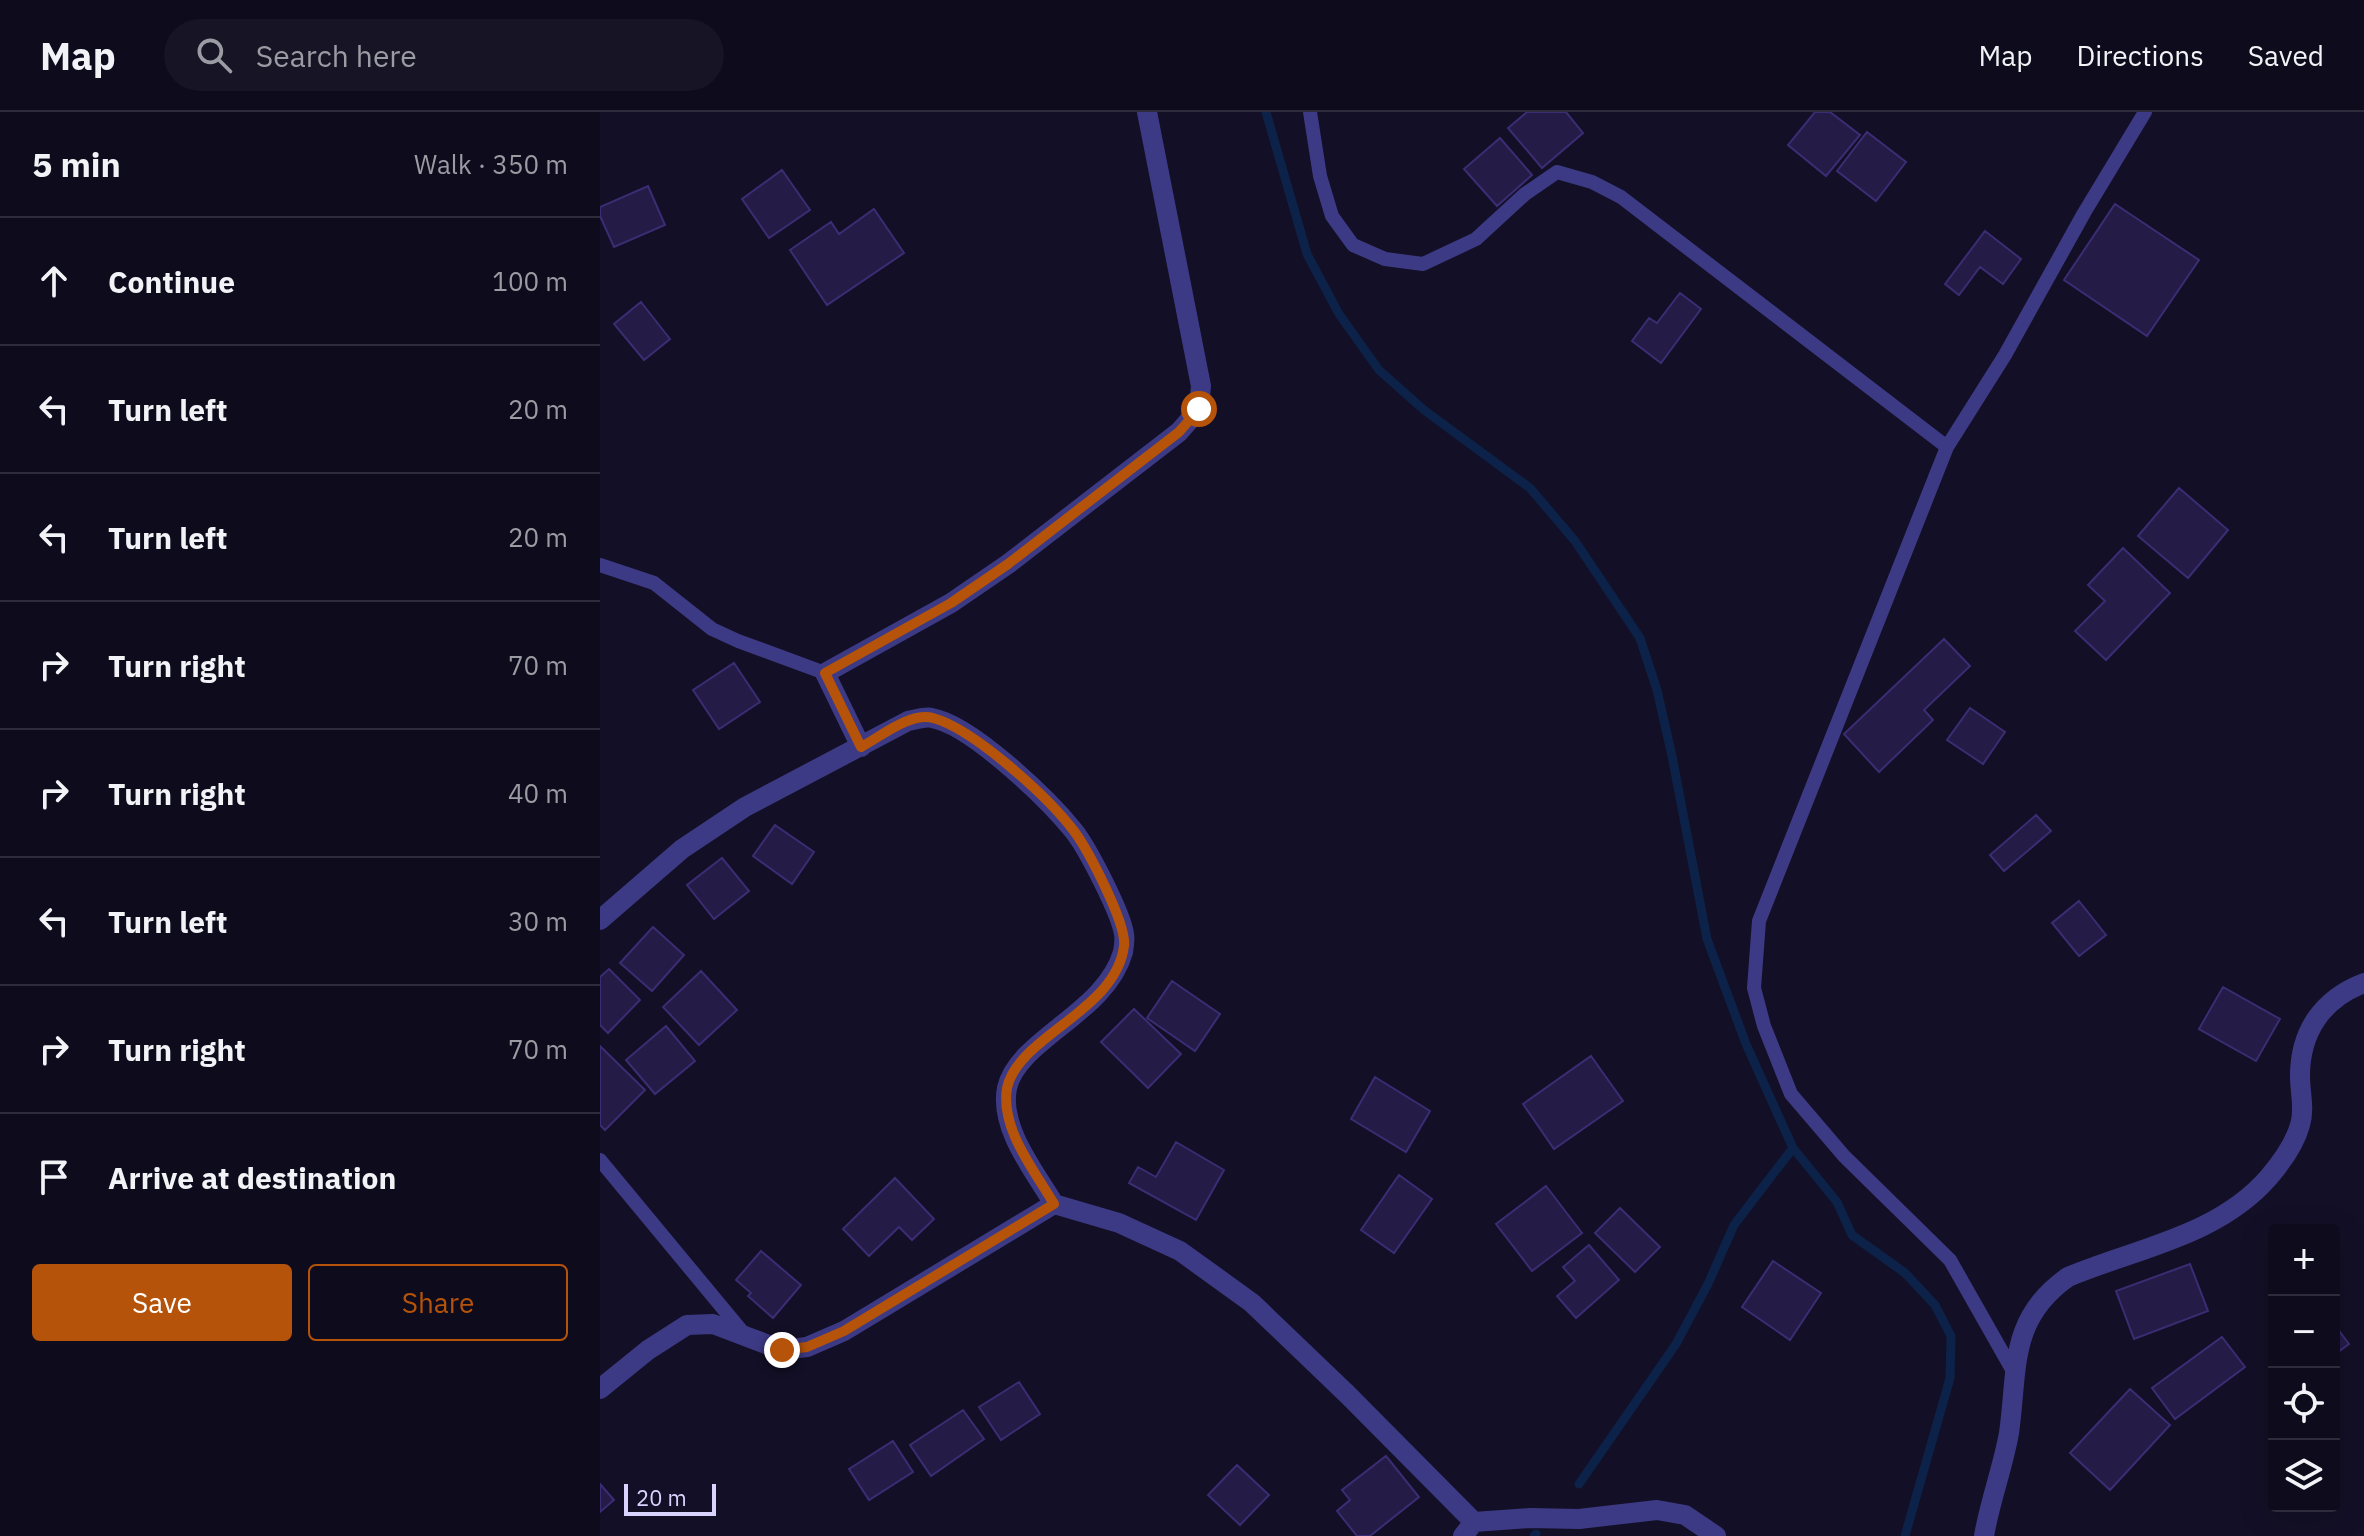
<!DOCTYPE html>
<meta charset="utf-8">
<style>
body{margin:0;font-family:"IBM Plex Sans",sans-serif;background:#171425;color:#f1f3f6}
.controls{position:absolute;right:24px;bottom:24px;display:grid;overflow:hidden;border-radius:8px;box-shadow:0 8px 32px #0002}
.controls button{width:72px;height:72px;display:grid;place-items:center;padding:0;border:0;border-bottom:2px solid #2e2b3b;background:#0e0b1c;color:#f1f3f6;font:40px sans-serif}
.scale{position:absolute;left:24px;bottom:20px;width:92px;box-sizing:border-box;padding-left:8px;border:4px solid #d9d4ff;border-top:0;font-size:22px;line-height:28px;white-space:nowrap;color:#d9d4ff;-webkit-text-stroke:6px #130f26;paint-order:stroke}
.stop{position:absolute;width:24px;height:24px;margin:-18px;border:6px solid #b45309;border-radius:50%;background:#fff}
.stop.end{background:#b45309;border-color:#fff;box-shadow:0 2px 8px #0008}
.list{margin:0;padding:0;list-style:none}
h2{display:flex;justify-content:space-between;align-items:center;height:104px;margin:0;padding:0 32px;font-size:34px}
h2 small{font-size:26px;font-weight:400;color:#9b9ba3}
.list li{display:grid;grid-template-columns:52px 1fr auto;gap:24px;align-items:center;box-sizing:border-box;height:128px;padding:0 32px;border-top:2px solid #2e2b3b}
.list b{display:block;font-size:30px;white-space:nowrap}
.list em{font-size:26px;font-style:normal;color:#9b9ba3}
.actions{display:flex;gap:16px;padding:24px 32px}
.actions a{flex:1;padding:18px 0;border:2px solid #b45309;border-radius:8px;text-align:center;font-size:28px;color:#b45309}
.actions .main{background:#b45309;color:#fff}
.icon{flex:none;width:44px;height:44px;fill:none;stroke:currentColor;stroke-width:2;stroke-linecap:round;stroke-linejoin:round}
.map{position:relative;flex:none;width:1764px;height:1424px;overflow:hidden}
header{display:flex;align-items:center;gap:48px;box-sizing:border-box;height:112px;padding:0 40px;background:#0e0b1c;border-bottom:2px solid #2e2b3b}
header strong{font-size:38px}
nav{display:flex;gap:44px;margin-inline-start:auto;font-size:28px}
.search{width:560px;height:72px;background:#171425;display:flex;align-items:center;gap:20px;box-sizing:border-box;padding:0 28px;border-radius:44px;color:#9b9ba3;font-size:30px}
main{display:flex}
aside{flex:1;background:#0e0b1c}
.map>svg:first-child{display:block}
</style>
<header>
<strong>Map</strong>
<div class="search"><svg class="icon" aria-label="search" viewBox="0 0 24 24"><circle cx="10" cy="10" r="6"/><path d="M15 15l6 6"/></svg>Search here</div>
<nav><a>Map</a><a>Directions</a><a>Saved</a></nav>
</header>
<main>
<aside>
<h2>5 min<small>Walk · 350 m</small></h2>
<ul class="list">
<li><svg class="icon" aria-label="ahead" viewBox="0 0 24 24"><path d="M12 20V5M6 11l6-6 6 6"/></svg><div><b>Continue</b></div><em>100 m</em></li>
<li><svg class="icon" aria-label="left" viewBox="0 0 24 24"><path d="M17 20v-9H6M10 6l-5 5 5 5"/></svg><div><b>Turn left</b></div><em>20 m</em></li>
<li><svg class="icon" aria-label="left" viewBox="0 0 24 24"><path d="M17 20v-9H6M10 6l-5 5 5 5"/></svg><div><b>Turn left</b></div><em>20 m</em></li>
<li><svg class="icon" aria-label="right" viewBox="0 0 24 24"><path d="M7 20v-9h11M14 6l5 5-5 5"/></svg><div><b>Turn right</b></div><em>70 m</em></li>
<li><svg class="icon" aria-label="right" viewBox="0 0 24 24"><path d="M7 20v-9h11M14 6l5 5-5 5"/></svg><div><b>Turn right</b></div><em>40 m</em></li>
<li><svg class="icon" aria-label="left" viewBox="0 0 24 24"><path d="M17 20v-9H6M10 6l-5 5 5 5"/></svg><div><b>Turn left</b></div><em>30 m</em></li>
<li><svg class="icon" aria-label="right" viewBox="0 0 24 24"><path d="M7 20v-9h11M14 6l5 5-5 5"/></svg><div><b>Turn right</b></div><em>70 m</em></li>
<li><svg class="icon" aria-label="arrive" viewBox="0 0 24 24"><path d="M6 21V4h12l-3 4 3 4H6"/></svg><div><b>Arrive at destination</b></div></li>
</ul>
<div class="actions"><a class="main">Save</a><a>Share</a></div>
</aside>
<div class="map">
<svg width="1764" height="1424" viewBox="0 0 1764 1424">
<rect width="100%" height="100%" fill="#130f26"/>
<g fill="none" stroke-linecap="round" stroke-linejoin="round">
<!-- stream -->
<path stroke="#0c2248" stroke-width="9" d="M666,0L707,142L739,202L779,258L824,298L930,376L975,429L1040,526L1057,578L1072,644L1107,827L1146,932L1193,1036L1237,1090L1252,1123L1305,1161L1335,1193L1351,1224L1350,1266L1305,1424
M979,1372L1076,1232L1108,1172L1134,1113L1193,1036
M934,1424L936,1422"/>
</g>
<!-- building -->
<path fill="#241b47" stroke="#3b2d73" stroke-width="2" d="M927,0H966L983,21L942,56L908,16Z
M1215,0H1230L1260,23L1226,64L1188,33Z
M1267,20L1306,50L1276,89L1237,59Z
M900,26L932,63L897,94L864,57Z
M182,58L210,98L169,126L142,87Z
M48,74L65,113L14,135L0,104V95Z
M1515,92L1599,148L1547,224L1464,168Z
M274,97L304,141L227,193L190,138L231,110L239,122Z
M1385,119L1421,147L1403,172L1380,155L1359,183L1345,172Z
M1080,181L1101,197L1061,251L1032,229L1049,206L1057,211Z
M41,190L70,227L44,248L14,212Z
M1579,376L1628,418L1588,466L1538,424Z
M1523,436L1570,481L1506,548L1475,519L1505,489L1488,473Z
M1344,527L1370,554L1324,598L1333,608L1279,660L1244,622Z
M134,551L160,590L119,617L93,578Z
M1370,596L1405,620L1383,652L1347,628Z
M1436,703L1451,719L1404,759L1390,743Z
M175,713L214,740L192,772L153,744Z
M122,746L149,779L114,807L87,773Z
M1479,789L1506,823L1479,844L1452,811Z
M53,815L84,843L52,879L20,851Z
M9,857L40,888L8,921L0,913V865Z
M101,859L137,898L99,933L63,895Z
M572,869L620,902L595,939L547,906Z
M1623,875L1680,907L1656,949L1599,917Z
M534,897L581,942L548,976L501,930Z
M66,914L95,949L55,982L26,948Z
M0,934L45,978L5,1018L0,1013Z
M991,944L1023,989L954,1037L923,992Z
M775,965L830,999L806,1040L751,1007Z
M576,1030L624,1058L596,1108L529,1071L538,1055L556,1065Z
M799,1063L832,1087L794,1141L761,1118Z
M295,1066L334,1107L312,1128L299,1115L269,1144L243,1117Z
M946,1074L982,1121L932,1159L896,1112Z
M1020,1096L1060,1135L1035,1160L995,1121Z
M989,1133L1019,1168L976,1206L957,1184L975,1169L963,1155Z
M161,1139L201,1173L173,1206L148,1184L151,1181L136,1168Z
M1173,1149L1221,1181L1190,1228L1142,1195Z
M1590,1152L1608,1199L1534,1227L1516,1179Z
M1734,1212L1749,1232L1734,1243Z
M1622,1225L1645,1255L1575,1307L1552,1276Z
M419,1270L440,1302L401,1328L379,1295Z
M1530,1277L1570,1313L1510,1378L1470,1341Z
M363,1298L384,1327L331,1364L310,1333Z
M293,1329L313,1360L269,1388L249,1357Z
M786,1344L819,1385L770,1424H757L737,1399L750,1388L742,1378Z
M637,1353L669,1383L640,1413L608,1383Z
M0,1372L14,1388L0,1400Z"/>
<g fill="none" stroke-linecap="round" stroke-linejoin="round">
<!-- lane -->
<path stroke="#3d3a85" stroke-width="14" d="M710,0L720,64L732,104L753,133L785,147L823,152L876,127L925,82L957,60L992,70L1021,85L1347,335
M0,453L54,471L112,517L138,529L225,561
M0,1048L145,1223
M1413,1259L1350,1148L1244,1044L1191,982L1164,914L1154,876L1159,809L1347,335L1405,243L1484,101L1545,0"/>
<!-- street -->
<path stroke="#3d3a85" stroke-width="20" d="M261,635L225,561L351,491L408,452L579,320L599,297L601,274L547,0
M0,808L82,737L145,695L308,609C315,608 325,604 332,606C371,613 447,686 473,718C487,735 521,801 524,822C525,827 524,834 523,840C506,901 418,927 407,976C399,1016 435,1060 454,1092
M0,1277L48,1238L87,1213L113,1212L182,1238L207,1235L244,1219L454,1092L519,1111L580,1139L652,1191L748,1283L874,1410
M863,1424L874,1410L930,1406L979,1407L1057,1398L1085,1403L1116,1424
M1384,1424C1390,1389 1403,1355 1409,1321C1418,1258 1408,1207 1468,1165C1537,1136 1618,1124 1669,1065C1681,1051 1695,1031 1700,1013C1705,997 1700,981 1700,964C1700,920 1722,887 1764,871"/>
</g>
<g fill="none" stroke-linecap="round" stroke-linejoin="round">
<!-- route -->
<path stroke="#b45309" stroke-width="10" d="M182,1238L207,1235L244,1219L454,1092C435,1059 400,1017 407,976C418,924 516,899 524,834C527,812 488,738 474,719C448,685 374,617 333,606C310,600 280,625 261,635L225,561L351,491L408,452L579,320L599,297"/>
</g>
</svg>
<div class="controls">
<button>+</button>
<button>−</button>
<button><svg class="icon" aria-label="locate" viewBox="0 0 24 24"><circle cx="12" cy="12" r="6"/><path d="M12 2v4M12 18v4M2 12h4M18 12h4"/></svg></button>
<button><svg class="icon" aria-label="layers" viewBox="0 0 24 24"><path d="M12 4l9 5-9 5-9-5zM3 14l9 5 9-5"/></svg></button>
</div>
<div class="scale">20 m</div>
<div class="stop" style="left:599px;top:297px"></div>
<div class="stop end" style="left:182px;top:1238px"></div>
</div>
</main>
